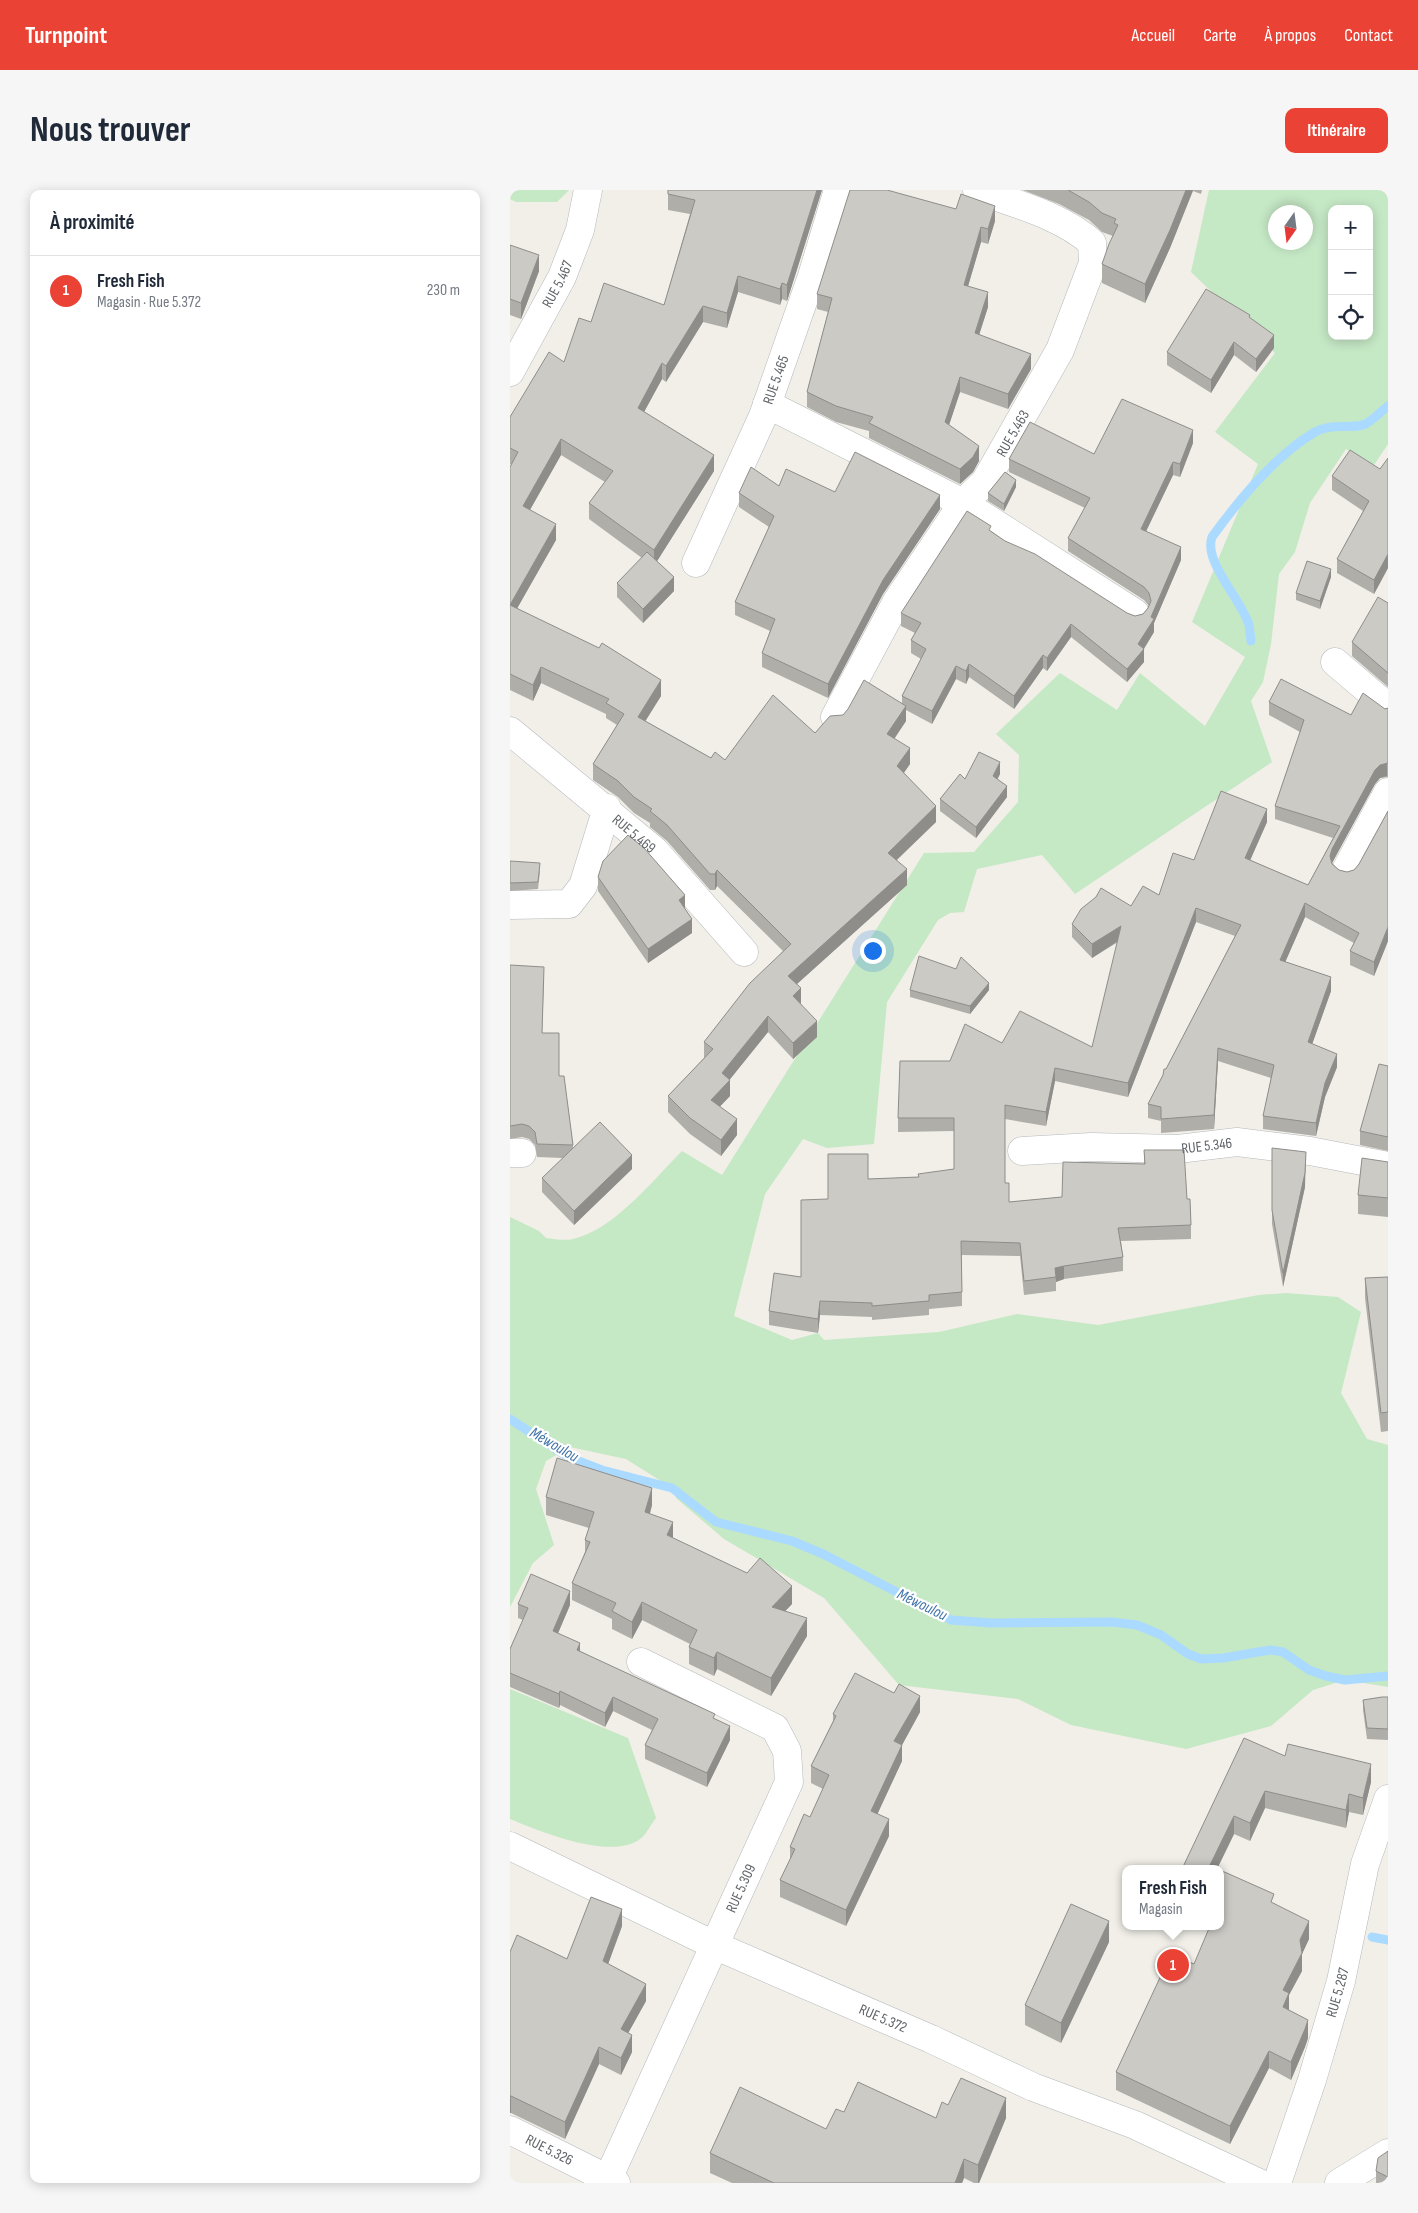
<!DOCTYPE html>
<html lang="fr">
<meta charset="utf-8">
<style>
body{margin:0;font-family:"Sofia Sans Condensed",sans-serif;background:#f6f6f7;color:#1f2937}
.controls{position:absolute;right:15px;top:15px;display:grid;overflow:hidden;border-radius:10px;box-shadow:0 2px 12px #0003}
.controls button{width:45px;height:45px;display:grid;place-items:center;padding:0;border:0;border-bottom:1px solid #e0e1e3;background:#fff;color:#1f2937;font:25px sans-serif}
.compass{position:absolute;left:758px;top:15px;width:45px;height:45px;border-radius:50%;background:#fff;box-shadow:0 2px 12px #0003;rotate:194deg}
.you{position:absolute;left:362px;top:760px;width:18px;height:18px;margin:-12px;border:4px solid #fff;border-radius:50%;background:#1a73e8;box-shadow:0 0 0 8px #1a73e833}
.badge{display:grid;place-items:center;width:32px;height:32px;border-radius:50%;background:#ea4335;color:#fff;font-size:16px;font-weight:700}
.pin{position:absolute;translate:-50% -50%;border:2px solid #fff;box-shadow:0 1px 5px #0006}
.popup{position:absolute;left:612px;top:1675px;width:102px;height:65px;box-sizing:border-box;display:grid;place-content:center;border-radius:10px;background:#fff;filter:drop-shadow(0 1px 4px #0005);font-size:16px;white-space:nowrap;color:#747a83}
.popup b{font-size:19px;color:#1f2937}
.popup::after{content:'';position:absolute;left:50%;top:100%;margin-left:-10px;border:10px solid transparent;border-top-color:#fff}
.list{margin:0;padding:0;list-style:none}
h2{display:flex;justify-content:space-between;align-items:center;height:65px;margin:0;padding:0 20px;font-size:21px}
h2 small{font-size:16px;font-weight:400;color:#747a83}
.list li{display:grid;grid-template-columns:32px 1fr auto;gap:15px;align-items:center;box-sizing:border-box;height:70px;padding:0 20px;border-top:1px solid #e0e1e3}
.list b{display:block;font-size:19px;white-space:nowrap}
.list p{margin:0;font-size:16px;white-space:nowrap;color:#747a83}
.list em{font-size:16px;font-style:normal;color:#747a83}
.icon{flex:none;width:28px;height:28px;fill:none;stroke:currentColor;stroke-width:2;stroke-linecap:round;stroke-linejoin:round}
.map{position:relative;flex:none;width:878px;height:1993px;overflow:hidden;border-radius:10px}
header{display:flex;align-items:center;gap:30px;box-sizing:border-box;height:70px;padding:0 25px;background:#ea4335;color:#fff}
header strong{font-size:24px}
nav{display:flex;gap:28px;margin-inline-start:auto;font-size:18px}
.intro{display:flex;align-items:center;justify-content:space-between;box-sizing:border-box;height:120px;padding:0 30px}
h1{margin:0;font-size:35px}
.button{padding:12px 22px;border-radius:10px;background:#ea4335;color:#fff;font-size:18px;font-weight:700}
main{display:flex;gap:30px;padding:0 30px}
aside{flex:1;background:#fff;border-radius:10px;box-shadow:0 2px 12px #0003}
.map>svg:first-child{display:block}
</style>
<header>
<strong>Turnpoint</strong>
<nav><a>Accueil</a><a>Carte</a><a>À propos</a><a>Contact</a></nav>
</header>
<div class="intro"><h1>Nous trouver</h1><a class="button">Itinéraire</a></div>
<main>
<aside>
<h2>À proximité<small></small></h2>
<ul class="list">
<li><span class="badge">1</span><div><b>Fresh Fish</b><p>Magasin · Rue 5.372</p></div><em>230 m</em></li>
</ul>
</aside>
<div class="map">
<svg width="878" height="1993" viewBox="0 0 878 1993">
<rect width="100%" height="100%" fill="#f1efe8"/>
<!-- green -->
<path fill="#c5e8c5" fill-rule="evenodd" d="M0,0H59L47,12H6L0,9Z
M699,0H878V254L864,275L836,259L800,313L785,362L769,384L761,454L753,492L741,511L762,572L565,704L532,665L467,679L454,722L440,723L428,730L377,812L364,954L317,958L293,949L255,1004L224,1126L282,1150L308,1143L314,1150L429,1142L507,1124L588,1135L749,1105L776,1103L828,1107L851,1122L831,1203L857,1249L878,1255V1497L835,1490L803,1500L761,1536L676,1559L561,1535L508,1509L389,1495L314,1408L214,1349L166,1308L162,1298L116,1269L60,1257L36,1271L26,1299L44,1355L23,1373L0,1417V1027L29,1041L36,1048C44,1049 55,1051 63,1049C104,1040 143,990 172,961L212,985L414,663L464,662L508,612L509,565L486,544L550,483L607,520L630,483L695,536L735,467L682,432L748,274L705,242L765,163L681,82ZM822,19H859V146H822ZM766,22H796V52H766Z
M0,1499L118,1548L146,1628C141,1634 136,1645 130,1649C101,1671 29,1641 0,1629Z"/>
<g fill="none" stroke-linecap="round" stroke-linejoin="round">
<!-- stream -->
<path stroke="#aadaff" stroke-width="9" d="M741,451C740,446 740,440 739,435C732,410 693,372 702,347C728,311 766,265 805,242C821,233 836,239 853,235C862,232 871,221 878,216
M0,1229L58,1267L92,1280L162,1298L206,1332L282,1351L313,1364L441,1430L481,1433L602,1432L627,1435L651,1445L678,1464L691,1469L713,1468L760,1460L773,1462L799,1480L816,1486L835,1490L878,1486
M862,1747L878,1750"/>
<!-- minor casing -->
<g stroke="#b5b8bc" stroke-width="29">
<g id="minor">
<path id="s1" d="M0,182L52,87L70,40L78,0"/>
<path d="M257,214L453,313L625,423"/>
<path id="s2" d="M186,373L253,226L302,86L328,0"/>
<path d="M825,472L878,517"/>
<path id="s3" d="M325,527L387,411L453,313L475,292L550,160L583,73L582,53C553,26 503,13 467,0"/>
<path id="s4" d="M0,541L145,661L234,762"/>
<path d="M836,680L878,602"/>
<path d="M0,715L59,714L73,696L97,618"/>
<path id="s5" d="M512,961L581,957L668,959L727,952L800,961L878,976"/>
<path d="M0,963H12"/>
<path id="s6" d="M0,1656L206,1756L421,1849L523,1897L625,1935L749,1993"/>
<path id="s7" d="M0,1940L106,1993"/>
<path id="s8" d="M96,1993L279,1592L277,1561L265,1538L131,1472"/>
<path id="s9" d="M767,1993L802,1890L831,1791L855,1674L878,1609"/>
<path d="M829,1993L878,1963"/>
</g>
</g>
<!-- minor -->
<use href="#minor" stroke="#fff" stroke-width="28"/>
</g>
<!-- wall -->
<path fill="#afaea9" d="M158,0H312L277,111L272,109L270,115L228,102L217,138L193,132L156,192L152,189L134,222L204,281L147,371L164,401L133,433L107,407V393L132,368L79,329V313L95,292L51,265L20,320L46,350L7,418L151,506L135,531L201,568L215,570L305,543L333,525L392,513V506L411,469L401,463V450L405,443L391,436V423L481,341L495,351L617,423L625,426L633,424L638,418L639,416L634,410L558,361V348L575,318L499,282V269L584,264L683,253L670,287L663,285L636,341L671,370L644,433V442L634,459V472L617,492L561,447L537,481L533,478L504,519L459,487L456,494L446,489L422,534L396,520V531L384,548L400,574L394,583L426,632L387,670L397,695L287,794L291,814L307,847L283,869L258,842L219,890L220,906L210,916L227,945L211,966L180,944L158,922V906L194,868V852L273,761L207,696L205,700H200L157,651L140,637V633L124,623L108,607L83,590V574L107,535L96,528V524L31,493L23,511L0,500V277L1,274H0V227L54,172L81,132L154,115L180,24L158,20Z
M513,0H692L691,4L683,1L660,58L635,113L592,93V74L603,46L592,42L579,30L549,14Z
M446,19L485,31L478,54L471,52L458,96L478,117L469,144L521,179L498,219L450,202L439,235L469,271L463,282L450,294L359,248V241L326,232L297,217V202L318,122L307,119V104Z
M0,55L29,81L11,129L0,125Z
M740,128L764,158L746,182L724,165L701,203L657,175V162Z
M878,268V378L864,404L827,383V369L853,321L822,300V286L870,279Z
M269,296L325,302L430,319L373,404L318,508L252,477V463L260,441L225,425V412L259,337L229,317V303Z
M506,297L494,321L478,311V303Z
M821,387L810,419L786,410V403Z
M878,413V497L842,466V452Z
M759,512L841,525L878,518V587L870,588L865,594L822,673L829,680L837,682L844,680L849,674L878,621V751L864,786L840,775V761L844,753L795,727L775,772L821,801L802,854L827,877L815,907L806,946L753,939V926L761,888L708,871L704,939L651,943V931L638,928V914L725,746L686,732L618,907L545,891L536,936L495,929V993L499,1012L552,1007L634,974V960L677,1009L681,1035V1049L611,1051L613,1067V1081L554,1089L546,1092V1101L514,1105L510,1066L452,1065V1116L419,1119V1125L362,1130V1127L310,1125L308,1143L259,1135V1121L291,1087L318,1009L358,989L408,987L444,979V941L388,942V928L440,871L492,853L582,857L608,752L582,768L562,747V734L621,716L649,705L684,670L757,632L740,670L798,695L823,648L765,629V616L790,542L759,525Z
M490,584L487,589L497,607L466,648L430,621V609L455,589Z
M0,671L30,681L28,699L0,701Z
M88,687L175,719L182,743L138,773L88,701Z
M0,775L34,790L32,843L49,886L63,955V958L122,979L64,1035L32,1002V988L53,968L27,967L25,955L19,949L12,947L0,949Z
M400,800H479L460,824L400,807Z
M878,876V961L850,955V941Z
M762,958L795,997L773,1097L762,1034Z
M878,972V1027L848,1024V1005Z
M878,1087V1241L871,1242L855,1108V1088Z
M36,1307L142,1315L140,1324L163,1348L282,1414L275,1421L297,1446L261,1506L207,1479L204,1486L179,1474V1457L180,1454L132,1430L122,1449L102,1439V1429L62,1410V1393L75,1362V1350L79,1338L36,1325Z
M8,1414L60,1415L48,1443L70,1461L205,1529L220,1550L197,1597L135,1569V1555L142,1540L103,1521L95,1537L50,1515L49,1518L0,1497V1459L13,1430L8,1428Z
M878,1507V1550L857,1549L853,1520V1510Z
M410,1522L392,1555V1571L367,1624L379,1646L336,1736L270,1707V1690L280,1670V1657L300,1627L313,1599L301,1593V1576L323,1531V1524Z
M775,1566L861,1592L853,1625L839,1622L836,1638L755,1618L740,1651L724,1644L707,1679H672Z
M764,1713L799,1749L792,1764V1781L779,1805V1821L798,1848L795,1857L781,1890L759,1878L720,1954L606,1900V1882L684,1774Z
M112,1736L98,1774L136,1811L118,1843L122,1862L111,1885L89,1874L55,1949L1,1923L0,1762L57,1769Z
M599,1752L551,1853L515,1835V1815Z
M438,1915L496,1928L469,1993H464L454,1988L452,1993H222L200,1983V1963L316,1939L334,1922L426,1928Z
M878,1961V1993H866V1981Z"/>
<!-- shaded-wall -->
<path fill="#8f8d8a" d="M307,0H312L277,111V95Z
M676,0H683L660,58L635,113V94Z
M485,16V31L478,54V39Z
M471,37V52L454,110V95Z
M29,65V81L11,129V113Z
M228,86V102L217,138V123Z
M272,93V109L270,115V99Z
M478,102V117L465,158V143Z
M193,116V132L156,192V176Z
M764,145V158L746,182V169Z
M724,152V165L701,203V190Z
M521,164V179L498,219V204Z
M152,173V189L128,233V218Z
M450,187V202L435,247V232Z
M683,240V253L670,287V274Z
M51,249V265L13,332V316Z
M469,256V271L463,282L450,294V279Z
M204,265V281L144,376V360Z
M663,272V285L631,352V339Z
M506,290V297L494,321V314Z
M430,305V319L373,404L318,508V494L373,390Z
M46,334V350L0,431V415Z
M671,357V370L644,433V442L633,460L634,459V472L617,492V479Z
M878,364V378L864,404V390Z
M821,379V387L810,419V411Z
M164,387V401L133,433V419Z
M561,434V447L537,481V468Z
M533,465V478L504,519V506Z
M459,474V487L456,494V481Z
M446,476V489L422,534V521Z
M31,477V493L23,511V495Z
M151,490V506L128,543V527Z
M396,516V531L377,560V544Z
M400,558V574L387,592V576Z
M490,572V584L483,598V586Z
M877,573V586L870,588L865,594L822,673L820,666L822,659L865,580L870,575Z
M497,596V607L466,648V637Z
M426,616V632L378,678V663Z
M757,619V632L735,682V668Z
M397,679V695L278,802V786Z
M207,680V696L205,700V684Z
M175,705V719L169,725V710Z
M795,713V727L770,784V770Z
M686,718V732L618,907V893Z
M182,729V743L138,773V759Z
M611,736V749L582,768V754Z
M878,737V751L864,786V772Z
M821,787V801L798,866V852Z
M479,793V800L460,824V816Z
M291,798V814L283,806Z
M258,826V842L213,898L220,890V906L201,926V910L212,883Z
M307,831V847L283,869V853Z
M708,858V871L704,939V925Z
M827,864V877L815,907L806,946V933L815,893Z
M545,878V891L536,936V922Z
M227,929V945L211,966V950Z
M796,962L795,997L773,1097V1083Z
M122,965V979L64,1035V1021Z
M554,1076V1089L546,1092L545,1078Z
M310,1111V1125L308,1143V1129Z
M142,1298V1315L135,1340V1322Z
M163,1332V1349L157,1345Z
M282,1396V1414L262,1435V1417Z
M60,1401V1415L43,1455V1441Z
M132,1412V1430L122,1449V1432Z
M297,1428V1446L261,1506V1488Z
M70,1453V1467L67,1460Z
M207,1462V1479L204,1486V1468Z
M50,1501V1515L49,1518V1504Z
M410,1506V1522L392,1555V1571L361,1638V1621L384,1551Z
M103,1507V1521L95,1537V1523Z
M220,1536V1550L197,1597V1583Z
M861,1574V1592L853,1625V1608Z
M755,1601V1618L740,1651V1633Z
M839,1604V1622L836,1638V1620Z
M724,1626V1644L707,1679L700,1675Z
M379,1629V1646L336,1736V1720Z
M112,1719V1736L93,1788V1771Z
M599,1731V1752L551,1853V1833Z
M799,1731V1749L792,1764V1781L779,1805V1821L773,1835V1800L790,1750Z
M136,1794V1811L111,1856V1839Z
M798,1830V1848L795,1857L781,1890V1872Z
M122,1845V1862L111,1885V1868Z
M89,1857V1874L55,1949V1932Z
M759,1861V1878L720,1954V1936Z
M0,1906H1V1923H0Z
M496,1908V1928L469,1993H468V1975Z
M454,1969V1988L452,1993H445Z"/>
<!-- building -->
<path fill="#cccac5" stroke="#8f8d8a" d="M158,0H307L277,95L272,93L270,99L228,86L217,123L193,116L156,176L152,173L128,218L204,265L144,360L79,313L103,281L51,249L13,316L46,334L0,415L89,458L92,453L151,490L128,527L201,568L205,562L215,570L263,505L305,543L320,526L333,525L338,519L354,490L396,516L377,544L400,558L387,576L426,616L378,663L397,679L278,786L291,798L283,806L307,831L283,853L258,826L212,883L220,890L201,910L227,929L211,950L180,928L158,906L203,859L194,852L240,793L281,754L207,680L205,684H200L157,635L140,621L142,619L124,607L108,591L83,574L114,524L96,513L99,509L31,477L23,495L0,484V277L8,262L0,258V227L39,162L54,172L69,128L81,132L94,93L154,115L185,10L158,4Z
M340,0H377L446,19L451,4L485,16L478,39L471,37L454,95L478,102L465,143L521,164L498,204L450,187L435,232L469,256L463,267L450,279L359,233L363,227L326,216L297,202L322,108L307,104Z
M558,0H676L660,40L635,94L592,74L599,54L608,35L604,33L606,29L592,23L579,12Z
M0,55L29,65L11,113L0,109Z
M696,99L740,125L739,127L764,145L746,169L724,152L701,190L657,162Z
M612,209L683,240L670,274L663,272L631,339L671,357L641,427L644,429L628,454L634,459L617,479L561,434L537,468L533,465L504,506L459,474L456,481L446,476L422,521L392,506L416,459L401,450L411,433L391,423L457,321L481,336L479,340L495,351L525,364L617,423L625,426L633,424L638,418L641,411L639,403L634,397L558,348L580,308L499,269L520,232L584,264Z
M840,260L870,279L878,268V364L864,390L827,369L859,311L822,286Z
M345,262L430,305L373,390L318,494L252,463L265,429L225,412L264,326L229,303L241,277L269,296L276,279L325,302Z
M495,282L506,290L494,314L478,303Z
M137,362L164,387L133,419L107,393Z
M797,371L821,379L810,411L786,403Z
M868,407L878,413V483L842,452Z
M771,489L841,525L853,503L875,519L878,518V573L870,575L865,580L822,659L820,666L822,674L829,680L837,682L844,680L849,674L878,621V737L864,772L840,761L849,743L795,713L770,770L821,787L798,852L827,864L815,893L806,933L753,926L764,875L708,858L704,925L651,929V917L638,914L653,885L654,879H656L731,735L686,718L618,893L545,878L536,922L495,915V993H499V1012L552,1007L553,972L635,974L634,960H674L677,1009H680L681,1035L608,1038L613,1067L554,1076L545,1078L546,1087L514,1091L510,1053L451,1051L452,1102L419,1105V1111L362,1116V1113L310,1111L308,1129L259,1121L264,1083L291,1087V1010L318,1009V964H358V989L409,987L408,984L444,979V928H388L390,871H440L455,834L492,853L510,821L582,857L611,736L582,754L562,734L571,719L586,707L591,698L621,716L633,696L649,705L663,663L684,670L711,601L757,619L735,668L798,695L830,636L765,616L794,530L759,512Z
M469,562L490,572L483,586L497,596L466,637L430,609L450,584L455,589Z
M118,645L134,658L175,705L169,710L182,729L138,759L88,687L93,671Z
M0,671L30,673L28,692L0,693Z
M409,766L446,779L451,767L479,793L460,816L400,800Z
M0,775L34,777L32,843H49V886H54L63,955L27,954L25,942L19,936L12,934L0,936Z
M869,874L878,876V947L850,941Z
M90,932L122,965L64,1021L32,988Z
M762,958L796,962L795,983L773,1083L762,1020Z
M852,968L878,972V1008L848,1005Z
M878,1087V1222L871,1223L855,1088Z
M47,1268L142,1298L135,1322L163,1332L157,1345L237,1383L250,1368L282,1396L262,1417L297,1428L261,1488L207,1462L204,1468L179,1457L187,1440L132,1412L122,1432L102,1421L106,1413L62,1393L80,1352L75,1350L84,1322L36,1307Z
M21,1384L60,1401L43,1441L70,1453L67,1460L205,1524L203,1528L220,1536L197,1583L135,1555L148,1529L103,1507L95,1523L50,1501L49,1504L0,1483V1459L18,1418L8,1414Z
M345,1483L384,1503L389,1494L410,1506L384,1551L392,1555L361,1621L379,1629L336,1720L270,1690L285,1659L280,1657L294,1624L300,1627L319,1585L301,1576L326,1526L323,1524Z
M872,1507H878V1539L857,1538L853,1510Z
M734,1548L775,1566L778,1554L861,1574L853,1608L839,1604L836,1620L755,1601L740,1633L724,1626L700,1675L708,1679H672Z
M710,1680L764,1704L761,1712L799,1731L790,1750L792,1763L773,1800L779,1803L773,1817L798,1830L795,1839L781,1872L759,1861L720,1936L606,1882L661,1764L684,1774L700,1736H710Z
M81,1707L112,1719L93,1771L136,1794L111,1839L122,1845L111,1868L89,1857L55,1932L1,1906H0V1762L7,1745L57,1769Z
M561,1714L599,1731L551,1833L515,1815Z
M451,1888L496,1908L468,1975L454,1969L445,1993H264L200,1963L230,1897L316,1939L326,1919L334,1922L348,1892L426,1928L432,1912L438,1915Z
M878,1961V1987L866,1981L868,1968Z"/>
<g text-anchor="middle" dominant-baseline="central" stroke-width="4.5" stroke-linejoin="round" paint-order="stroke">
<!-- street labels -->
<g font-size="15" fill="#5f6368" stroke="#fff">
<text stroke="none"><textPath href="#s1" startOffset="100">RUE 5.467</textPath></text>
<text stroke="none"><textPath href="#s2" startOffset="200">RUE 5.465</textPath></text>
<text stroke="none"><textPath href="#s3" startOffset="336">RUE 5.463</textPath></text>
<text stroke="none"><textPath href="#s4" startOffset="161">RUE 5.469</textPath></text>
<text stroke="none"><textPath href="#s5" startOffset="185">RUE 5.346</textPath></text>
<text stroke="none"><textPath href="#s8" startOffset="324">RUE 5.309</textPath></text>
<text stroke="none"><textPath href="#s9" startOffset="200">RUE 5.287</textPath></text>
<text stroke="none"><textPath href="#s6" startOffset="411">RUE 5.372</textPath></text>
<text stroke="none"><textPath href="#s7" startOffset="44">RUE 5.326</textPath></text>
</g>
<!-- water labels -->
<g font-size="16" font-style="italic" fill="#4174aa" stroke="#fff">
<text transform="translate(44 1255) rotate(30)">Méwoulou</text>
<text transform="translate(412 1415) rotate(26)">Méwoulou</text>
</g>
</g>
</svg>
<div class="controls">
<button>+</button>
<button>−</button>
<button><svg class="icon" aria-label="locate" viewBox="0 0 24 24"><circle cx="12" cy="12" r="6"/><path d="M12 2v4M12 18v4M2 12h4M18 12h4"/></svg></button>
</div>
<svg class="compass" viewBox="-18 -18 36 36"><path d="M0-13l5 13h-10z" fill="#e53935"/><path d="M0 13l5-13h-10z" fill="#747a83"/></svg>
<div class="you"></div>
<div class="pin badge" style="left:663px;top:1775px">1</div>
<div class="popup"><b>Fresh Fish</b>Magasin</div>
</div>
</main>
